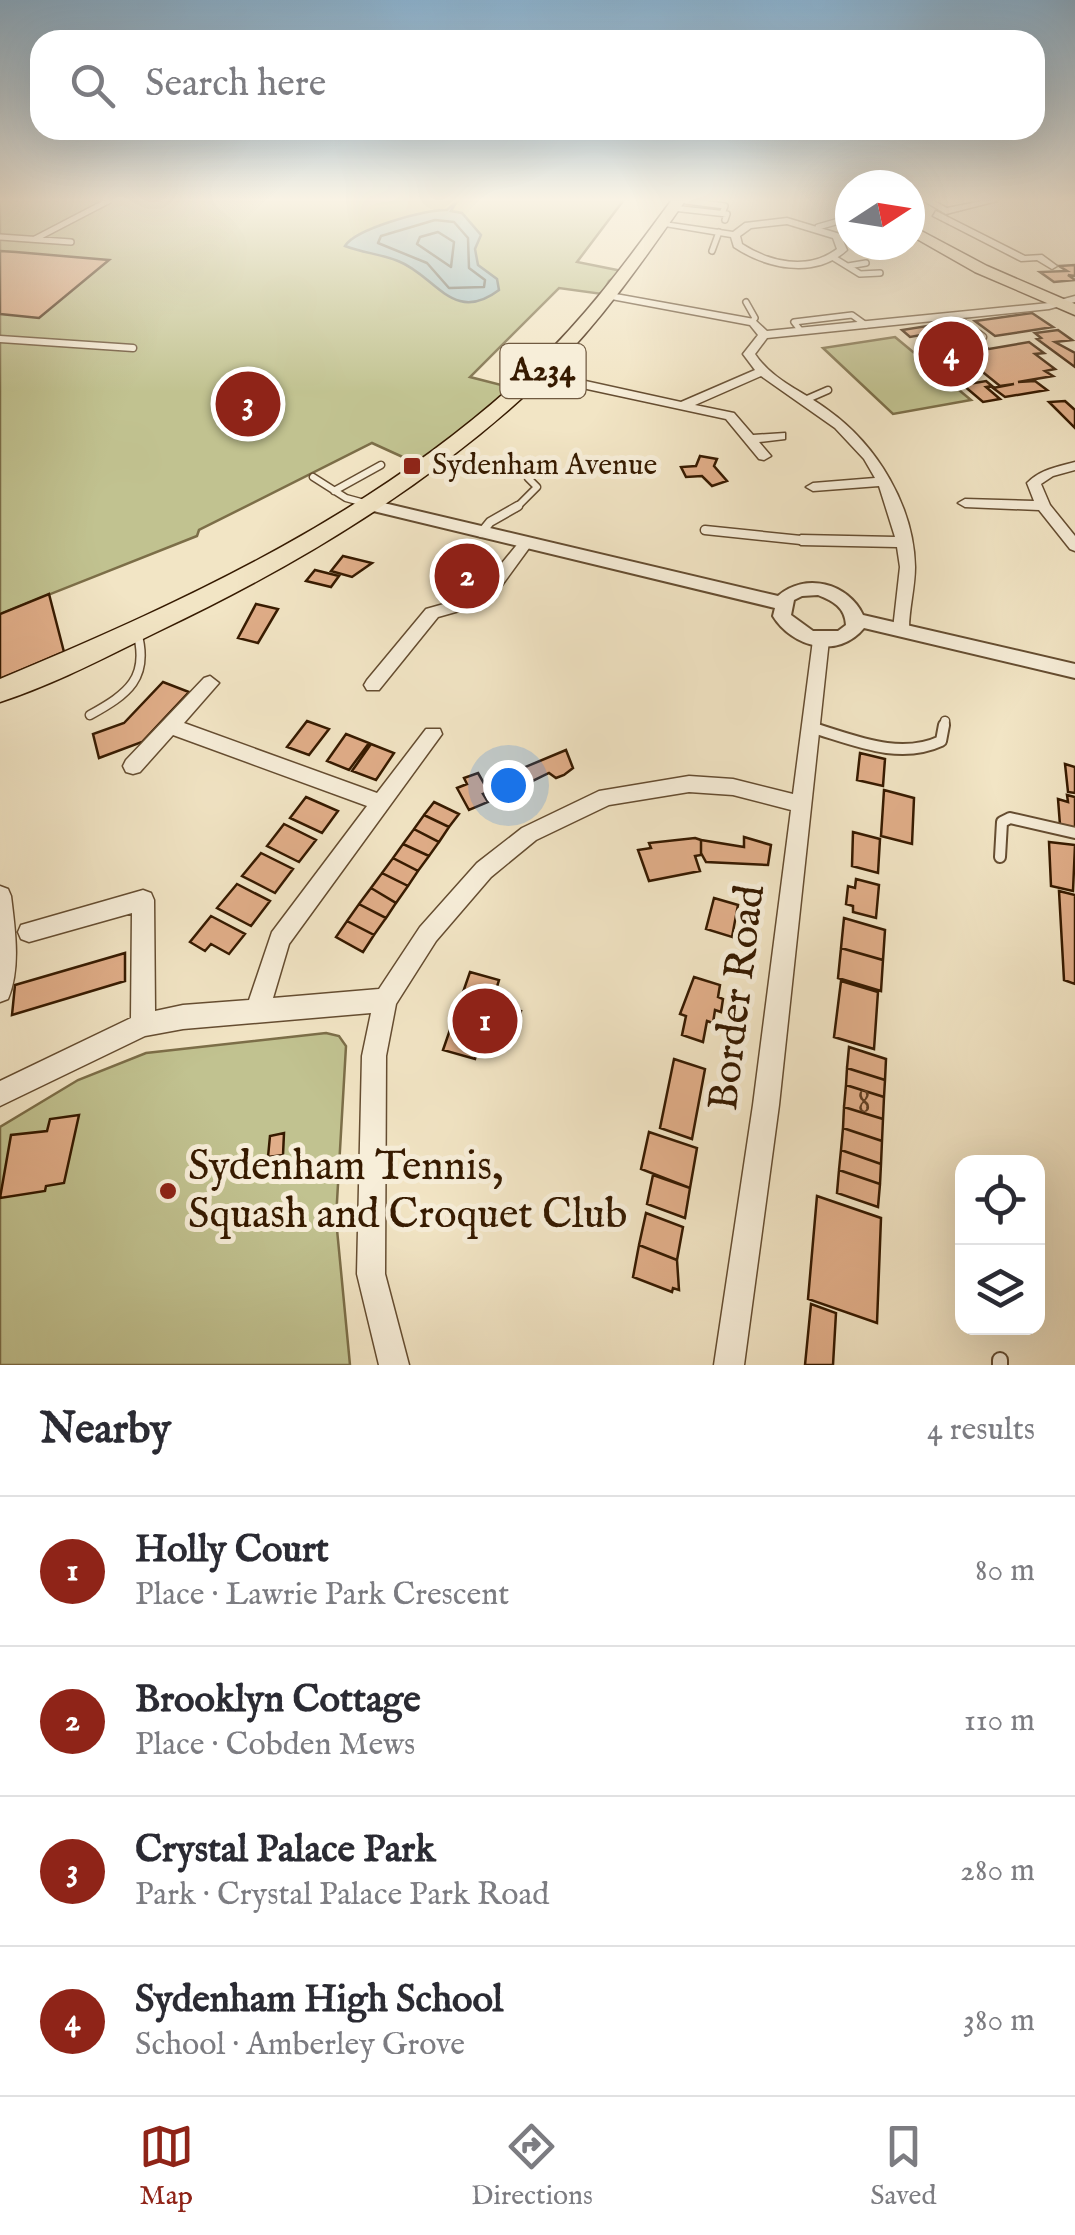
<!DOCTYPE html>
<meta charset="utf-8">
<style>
body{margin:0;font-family:"IM FELL English",serif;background:#f7f7f7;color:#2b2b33}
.controls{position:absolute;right:30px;bottom:30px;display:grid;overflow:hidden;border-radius:20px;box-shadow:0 10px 40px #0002}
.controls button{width:90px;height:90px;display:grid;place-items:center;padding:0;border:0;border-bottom:2px solid #e1e1e2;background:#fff;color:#2b2b33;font:50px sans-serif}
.compass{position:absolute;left:835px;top:170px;width:90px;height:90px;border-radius:50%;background:#fff;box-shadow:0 10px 40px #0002;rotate:78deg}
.you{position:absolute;left:508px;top:785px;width:35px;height:35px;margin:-25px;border:8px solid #fff;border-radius:50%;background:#1a73e8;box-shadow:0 0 0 15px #1a73e833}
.badge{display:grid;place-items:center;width:65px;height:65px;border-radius:50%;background:#8f2418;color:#fff;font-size:32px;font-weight:700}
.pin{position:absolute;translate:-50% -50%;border:5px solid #fff;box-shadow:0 2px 10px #0006}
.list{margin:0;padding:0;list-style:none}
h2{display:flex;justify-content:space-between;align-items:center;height:130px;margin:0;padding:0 40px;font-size:42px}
h2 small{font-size:32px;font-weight:400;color:#7c7c81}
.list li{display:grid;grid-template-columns:65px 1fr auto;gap:30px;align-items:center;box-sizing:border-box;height:150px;padding:0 40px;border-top:2px solid #e1e1e2}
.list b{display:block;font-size:38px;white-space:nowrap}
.list p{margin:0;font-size:32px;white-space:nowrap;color:#7c7c81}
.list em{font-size:32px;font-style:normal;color:#7c7c81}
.icon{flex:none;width:55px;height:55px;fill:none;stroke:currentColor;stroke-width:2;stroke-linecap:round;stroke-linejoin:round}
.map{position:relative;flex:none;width:1075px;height:1365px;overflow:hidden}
.search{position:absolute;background:#fff;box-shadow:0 10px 40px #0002;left:30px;right:30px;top:30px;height:110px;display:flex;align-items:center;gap:25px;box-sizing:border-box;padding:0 35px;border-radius:30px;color:#7c7c81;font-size:38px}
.sheet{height:730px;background:#fff}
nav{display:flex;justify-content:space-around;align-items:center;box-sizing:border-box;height:140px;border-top:2px solid #e1e1e2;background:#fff;font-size:28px;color:#7c7c81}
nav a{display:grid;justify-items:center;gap:5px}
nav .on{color:#8f2418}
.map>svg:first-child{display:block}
</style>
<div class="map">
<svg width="1075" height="1365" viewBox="0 0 1075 1365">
<rect width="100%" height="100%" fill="#f2e5c5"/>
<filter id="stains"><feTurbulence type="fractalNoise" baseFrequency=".002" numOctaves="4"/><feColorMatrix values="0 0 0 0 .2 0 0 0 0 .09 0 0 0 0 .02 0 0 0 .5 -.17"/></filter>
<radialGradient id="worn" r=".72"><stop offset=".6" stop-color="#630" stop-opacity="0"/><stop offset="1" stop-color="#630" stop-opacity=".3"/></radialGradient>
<!-- green -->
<path fill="#c1c290" stroke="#7c6e48" stroke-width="2.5" d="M0,201H623L577,262L622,271L609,281L602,294L559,288L470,377L513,388L418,464L372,443L199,530L197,536L0,614Z
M895,337L971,400L893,414L823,348Z
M326,1033L339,1036L346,1046L336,1219L350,1365H0V1127L78,1080L146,1053Z"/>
<!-- water -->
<path fill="#a0bcbf" stroke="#767b73" stroke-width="2.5" d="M457,201L451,211L462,213L481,235L475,249L478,265L497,279L499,290C453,325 435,275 398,261C381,254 363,253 345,246C355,229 426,209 447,210Z"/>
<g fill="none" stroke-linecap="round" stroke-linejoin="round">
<!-- shore -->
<path stroke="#6b6b60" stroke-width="2.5" d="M435,220L454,222L468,238L469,268L485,280L484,287L449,288L427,263L378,243L381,236Z
M438,232L454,242L451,267L417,244L420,237Z"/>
</g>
<!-- building -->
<path fill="#e1ae89" stroke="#361a00" stroke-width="2.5" d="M0,251L16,252L109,260L39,318L0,314Z
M1075,265V276L1068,275L1075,280L1054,282L1040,272L1067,271L1059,266Z
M1032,313L1053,327L995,336L975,321Z
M946,323L989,349L1029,342L1044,353L1035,354L1055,369L1045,371L1053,376L1018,382L1035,381L1047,390L1005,397L993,388L1014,384L1000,386L969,361L981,359L973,352L956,354L932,333L910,337L902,330Z
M1058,330L1072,340L1055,342L1075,353V367L1037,339L1041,338L1035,333Z
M986,381L992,386L986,387L1000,399L983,402L963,385Z
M1065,401L1075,410V428L1049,402Z
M700,456L717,459L714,466L727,481L712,486L702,476L686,477L681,467L696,466Z
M343,556L372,563L352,577L331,571Z
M479,565L489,567L480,587L448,580L454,569L475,573Z
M315,570L339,576L331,587L306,581Z
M49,594L64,652L0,679V614Z
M256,604L278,609L258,643L238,638Z
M163,682L189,692L142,742L99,758L93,734L124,723Z
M307,721L329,729L309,755L287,747Z
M346,734L369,743L349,770L327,761Z
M371,744L394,753L376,780L352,771Z
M566,750L573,768L564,775L556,778L549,773L508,793L499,778Z
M860,753L885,759L883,786L857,780Z
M1065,764L1075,767V793L1068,792Z
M478,773L489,792L483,794L488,802L469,810L457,788L467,784L464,778Z
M884,790L914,798L912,844L881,836Z
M1067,795L1075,797V829L1060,825L1058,799L1068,802Z
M306,797L338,811L322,833L290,818Z
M434,802L459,814L449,827L424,815Z
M424,815L449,827L439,842L414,829Z
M284,824L316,840L299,862L267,846Z
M414,829L439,842L429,856L403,844Z
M853,832L880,839L878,873L852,866Z
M744,837L771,845L768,865L706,862L701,853V840L744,847Z
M695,838L701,840V855L695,856L700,871L649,881L638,850L651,848L649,843Z
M1049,842L1075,845L1073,891L1051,886Z
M403,844L429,856L418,871L393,858Z
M261,853L293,869L275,893L242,876Z
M393,858L418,871L408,886L382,873Z
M382,873L408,886L396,903L371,888Z
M856,879L879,885L876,918L853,912V906L846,904L848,886L855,888Z
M237,884L270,901L251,926L217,908Z
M371,888L396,903L386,918L359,904Z
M1059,891L1075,895V984L1064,980Z
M714,898L738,905L732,937L706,929Z
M359,904L386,918L374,935L347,921Z
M211,916L245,934L229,954L211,944L205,951L190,942Z
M844,918L885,930L883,960L841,948Z
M347,921L374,935L363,952L336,937Z
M841,948L883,960L881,991L838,978Z
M125,953V981L12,1015L15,985Z
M470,972L499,980L492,1003L521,1011L511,1039L483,1031L475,1059L443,1050Z
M694,977L720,985L718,997L723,999L721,1012L715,1010L713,1023L707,1021L703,1042L682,1035L686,1016L680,1014Z
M841,981L878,992L874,1049L834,1037Z
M849,1047L886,1059L885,1080L847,1068Z
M674,1059L705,1069L692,1139L660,1128Z
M847,1068L885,1080L884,1097L846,1085Z
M846,1085L884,1097L883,1119L844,1107Z
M844,1107L883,1119L882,1141L843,1128Z
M79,1115L64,1183L46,1186L45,1191L0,1198L11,1135L47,1131L50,1119Z
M843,1128L882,1141L881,1164L841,1150Z
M649,1132L697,1148L690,1188L641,1169Z
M284,1133L283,1155L268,1157L270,1136Z
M841,1150L881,1164L880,1184L839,1170Z
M839,1170L880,1184L878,1207L837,1193Z
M653,1175L690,1188L685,1218L647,1204Z
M817,1196L881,1218L877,1323L808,1299Z
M646,1213L683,1227L677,1260L639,1245Z
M639,1245L677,1260L679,1290L673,1288L672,1292L633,1277Z
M811,1304L836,1313L833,1365H805Z"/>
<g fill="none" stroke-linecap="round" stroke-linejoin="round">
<!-- service-far4 casing -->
<g stroke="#654d31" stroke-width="8">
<path id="service-far4" d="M686,201L725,206L723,211
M673,208L727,214L725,220
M818,227L839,221
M0,237L71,242
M35,239L108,201
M712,251L719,232
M834,258L860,274L880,273
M848,266L866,263
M746,302L755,318L752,322
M955,316L982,336
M801,331L794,322L852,315L866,325"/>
</g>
<!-- service-far3 casing -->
<g stroke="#654d31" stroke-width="9">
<path id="service-far3" d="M979,334L983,337
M0,339L133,348
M805,400L828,390
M313,477L346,498L368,504
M334,491L381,465
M516,508L537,487L528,478"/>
</g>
<!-- service-far2 casing -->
<g stroke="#654d31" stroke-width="11">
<path id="service-far2" d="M705,530L801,540
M481,533L490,522L518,506
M90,715C128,694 150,678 137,632
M944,728L945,721"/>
</g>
<!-- service-far1 casing -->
<g stroke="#654d31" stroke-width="14">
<path id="service-far1" d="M810,727C852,739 898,761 941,741L944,725
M1000,857L1002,822L1010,818L1075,833"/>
</g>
<!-- service casing -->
<g stroke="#654d31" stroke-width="18">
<path id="service" d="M1000,1360V1365"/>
</g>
<!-- minor casing -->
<g stroke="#654d31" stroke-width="3">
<path id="minor" d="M924,201H934L947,208L982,201H997L946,214Z
M936,211L1025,256L1042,255L1057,266L1052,269L1037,260L1021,261L933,216Z
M787,218L840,234L847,250C815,279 767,269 734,247L731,237L659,225L664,222L733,232L745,223ZM787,224L833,238L837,249C808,271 770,262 742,244L740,236L751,228Z
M610,293L754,319L767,331L1049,303L1075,296V302L1049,309L767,338L755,354C773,381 803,391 828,410C877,445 914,506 915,567C915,588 909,608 909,629L901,635L893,629L900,567L897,547L801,545L794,540L801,535L895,537L879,486L813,491L806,487L813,483L875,478L864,459L835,428L761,376L695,405L734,413L753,435L785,433V439L759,442L771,456L764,460L759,459L726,419L536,378V372L540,371L681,402L755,370L743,354L758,335L750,325L606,298L605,296Z
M1075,462V470L1053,476L1041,484L1050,505L1075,536V551L1070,549L1039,510L965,507L958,503L965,499L1034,501L1027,483C1041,469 1057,467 1075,462Z
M525,539L532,544L500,588L477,606L438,617L379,690H367L364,685L367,680L426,609L465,598L488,580L520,541Z
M821,634L829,640L779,1105L744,1365H714L753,1105L791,810L733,795L689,792L609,805L536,840L491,877L436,941L396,1004L386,1056L385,1274L409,1365H379L357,1274L362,1056L371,1013L183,1029L145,1036L0,1106V1081L131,1018L132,913L29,942L21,939L18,932L21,925L143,890L151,893L154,900L155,1011L183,1005L249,1000L272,932L367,806L173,735L140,772L133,774L126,772L123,766L126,760L204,678L210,676L219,683L184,723L377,793L426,729H440L442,734L289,944L273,998L379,989L420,927L477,863L522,828L599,791L689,776L733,779L793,794L813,640Z
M0,886L8,889L11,896C15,929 21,968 8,999L0,1002Z"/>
</g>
<!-- tertiary casing -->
<g stroke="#654d31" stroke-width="4">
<path id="tertiary" d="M371,500L778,596C805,572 848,583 863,615L1075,664V678L864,628C838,660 792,647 773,616L775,608L365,509L363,505ZM818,595C833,601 845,607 846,625L838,631H813L791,615L794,600L802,596Z"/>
</g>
<!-- primary casing -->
<g stroke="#361a00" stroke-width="3">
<path id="primary" d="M671,201H685C643,261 601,321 549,373C436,482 300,564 159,631C108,656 55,684 0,702V679C192,599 383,510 535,365C587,316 629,258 671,201Z
M910,225L987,266L1075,304V315L975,272L910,235Z"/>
</g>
<!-- service-far4 -->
<use href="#service-far4" stroke="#f7eed9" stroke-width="5"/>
<!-- service-far3 -->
<use href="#service-far3" stroke="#f7eed9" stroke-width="6"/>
<!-- service-far2 -->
<use href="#service-far2" stroke="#f7eed9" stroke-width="8"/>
<!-- service-far1 -->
<use href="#service-far1" stroke="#f7eed9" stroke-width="10"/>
<!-- service -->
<use href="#service" stroke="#f7eed9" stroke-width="14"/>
<!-- minor -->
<use href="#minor" fill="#f7eed9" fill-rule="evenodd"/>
<!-- tertiary -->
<use href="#tertiary" fill="#f7eed9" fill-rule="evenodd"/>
<!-- primary -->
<use href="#primary" fill="#f2e5c5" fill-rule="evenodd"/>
</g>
<!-- sky -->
<linearGradient id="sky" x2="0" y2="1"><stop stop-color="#8bb7d8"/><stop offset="0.51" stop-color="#f9f3e5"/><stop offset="1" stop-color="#f9f3e5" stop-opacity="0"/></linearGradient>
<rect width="1075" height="392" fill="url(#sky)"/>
<!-- markers -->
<g fill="#8f2418" stroke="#f7eed9" stroke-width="4">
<rect x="402" y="456" width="20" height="20" rx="5"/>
<circle cx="168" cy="1191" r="10"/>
</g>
<g text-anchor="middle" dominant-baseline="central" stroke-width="10" stroke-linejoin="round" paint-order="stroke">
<!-- far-poi labels -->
<g font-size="30" fill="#361a00" stroke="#f7eed9" text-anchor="start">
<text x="432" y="466">Sydenham Avenue</text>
</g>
<!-- shield labels -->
<rect fill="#f7eed9" stroke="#705a41" stroke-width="2.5" x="500.5" y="344" width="85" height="54" rx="8"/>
<g font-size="32" font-weight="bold" fill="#361a00">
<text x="543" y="371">A234</text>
</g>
<!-- near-number labels -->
<g font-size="35" fill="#613f22">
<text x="864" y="1102">8</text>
</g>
<!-- near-street labels -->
<g font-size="42" fill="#361a00" stroke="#f7eed9">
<text transform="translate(738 998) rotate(-83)">Border Road</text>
</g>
<!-- near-poi labels -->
<g font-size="42" fill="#361a00" stroke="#f7eed9" text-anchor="start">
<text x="188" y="1167">Sydenham Tennis,<tspan x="188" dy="48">Squash and Croquet Club</tspan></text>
</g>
</g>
<rect width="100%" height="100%" filter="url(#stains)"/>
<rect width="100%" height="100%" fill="url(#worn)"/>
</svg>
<div class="controls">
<button><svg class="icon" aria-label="locate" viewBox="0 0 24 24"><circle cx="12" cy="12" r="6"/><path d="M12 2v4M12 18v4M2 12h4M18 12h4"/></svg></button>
<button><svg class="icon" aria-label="layers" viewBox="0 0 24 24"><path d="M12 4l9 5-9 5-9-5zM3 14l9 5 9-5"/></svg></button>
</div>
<svg class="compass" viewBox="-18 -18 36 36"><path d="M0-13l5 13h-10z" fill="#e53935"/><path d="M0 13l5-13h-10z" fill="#7c7c81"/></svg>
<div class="you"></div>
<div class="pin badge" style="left:485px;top:1021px">1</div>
<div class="pin badge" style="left:467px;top:576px">2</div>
<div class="pin badge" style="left:248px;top:404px">3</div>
<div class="pin badge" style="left:951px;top:354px">4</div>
<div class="search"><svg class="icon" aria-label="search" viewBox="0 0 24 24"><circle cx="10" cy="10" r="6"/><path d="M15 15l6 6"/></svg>Search here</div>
</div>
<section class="sheet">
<h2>Nearby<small>4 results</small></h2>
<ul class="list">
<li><span class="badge">1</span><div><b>Holly Court</b><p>Place · Lawrie Park Crescent</p></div><em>80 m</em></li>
<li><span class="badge">2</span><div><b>Brooklyn Cottage</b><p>Place · Cobden Mews</p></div><em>110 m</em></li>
<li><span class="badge">3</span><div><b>Crystal Palace Park</b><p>Park · Crystal Palace Park Road</p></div><em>280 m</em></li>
<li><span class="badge">4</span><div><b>Sydenham High School</b><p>School · Amberley Grove</p></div><em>380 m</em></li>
</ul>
</section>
<nav>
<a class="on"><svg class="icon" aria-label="map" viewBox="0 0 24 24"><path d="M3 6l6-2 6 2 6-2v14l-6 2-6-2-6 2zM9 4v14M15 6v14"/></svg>Map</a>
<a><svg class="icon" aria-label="directions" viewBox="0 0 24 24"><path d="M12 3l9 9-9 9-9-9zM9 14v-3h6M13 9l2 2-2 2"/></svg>Directions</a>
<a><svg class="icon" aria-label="saved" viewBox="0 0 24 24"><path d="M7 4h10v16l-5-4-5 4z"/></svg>Saved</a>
</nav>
